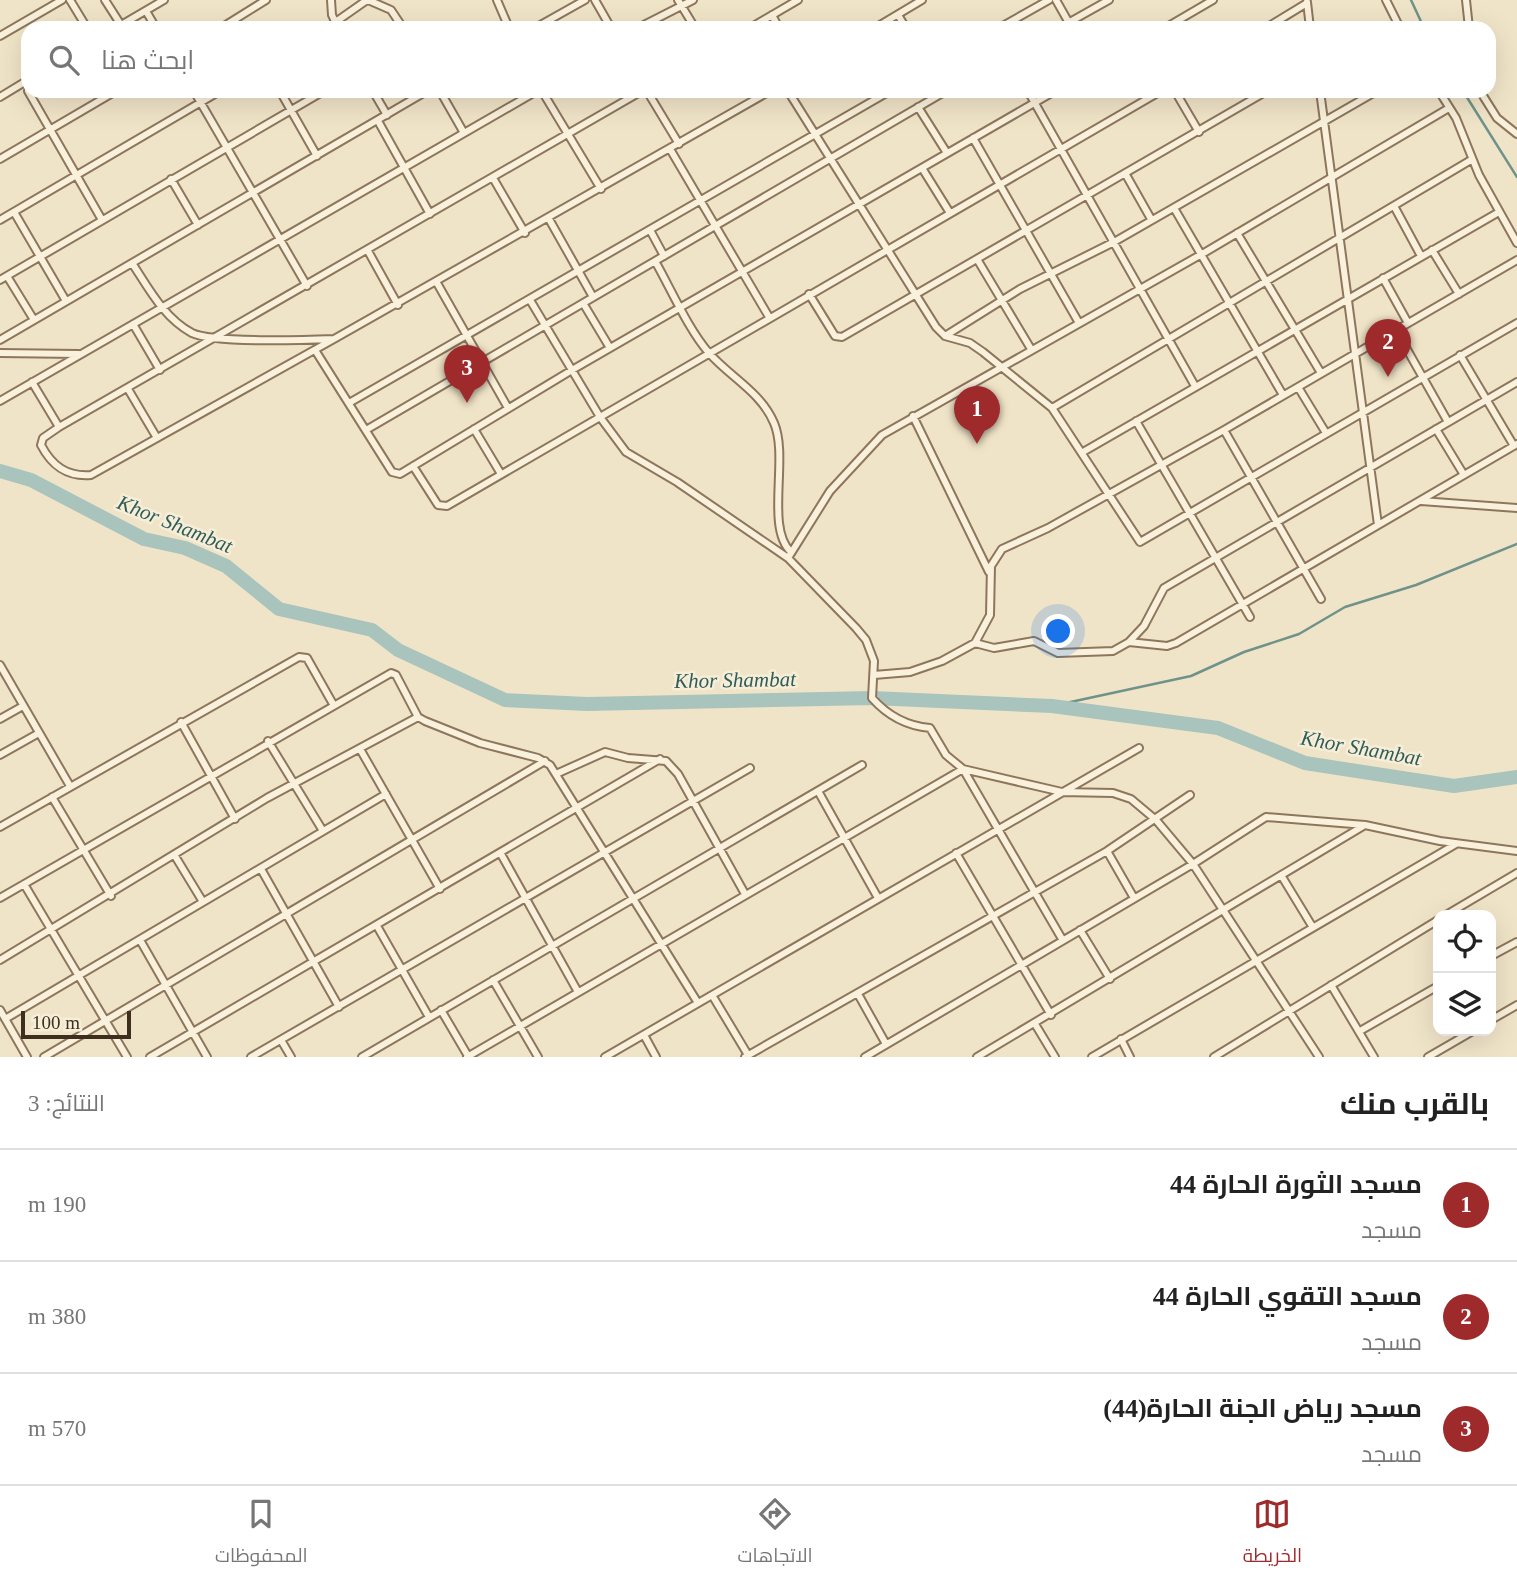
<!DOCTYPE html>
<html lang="ar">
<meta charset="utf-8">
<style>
body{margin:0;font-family:"Times New Roman",Cairo,serif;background:#f6f6f6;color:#222;direction:rtl}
.controls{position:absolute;right:21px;bottom:21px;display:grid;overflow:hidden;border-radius:14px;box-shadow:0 7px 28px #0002}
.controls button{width:63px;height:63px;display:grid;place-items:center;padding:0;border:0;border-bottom:2px solid #e0e0e0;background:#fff;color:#222;font:35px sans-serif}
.scale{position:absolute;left:21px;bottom:18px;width:110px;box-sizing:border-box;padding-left:7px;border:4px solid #3d2e20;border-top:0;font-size:19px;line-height:24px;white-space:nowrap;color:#3d2e20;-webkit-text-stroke:5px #f7eed8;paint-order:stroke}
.you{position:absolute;left:1059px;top:632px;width:24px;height:24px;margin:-18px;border:5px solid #fff;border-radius:50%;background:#1a73e8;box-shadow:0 0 0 10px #1a73e833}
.badge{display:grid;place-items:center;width:46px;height:46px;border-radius:50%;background:#9e2a2b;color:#fff;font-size:23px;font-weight:700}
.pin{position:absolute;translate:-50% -58px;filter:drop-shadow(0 2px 4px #0008)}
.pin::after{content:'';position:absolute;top:37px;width:24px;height:21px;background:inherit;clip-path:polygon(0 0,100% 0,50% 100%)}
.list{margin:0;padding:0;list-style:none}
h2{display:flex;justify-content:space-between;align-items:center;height:91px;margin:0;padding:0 28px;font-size:30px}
h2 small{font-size:23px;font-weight:400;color:#767676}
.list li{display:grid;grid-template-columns:46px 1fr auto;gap:21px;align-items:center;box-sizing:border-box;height:112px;padding:0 28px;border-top:2px solid #e0e0e0}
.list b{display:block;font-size:26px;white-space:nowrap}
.list p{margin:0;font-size:23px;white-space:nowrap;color:#767676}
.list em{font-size:23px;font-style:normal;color:#767676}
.icon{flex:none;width:38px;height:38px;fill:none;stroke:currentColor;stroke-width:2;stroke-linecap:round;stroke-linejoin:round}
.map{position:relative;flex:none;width:1517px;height:1057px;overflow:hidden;direction:ltr}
.search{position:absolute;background:#fff;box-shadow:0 7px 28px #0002;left:21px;right:21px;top:21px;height:77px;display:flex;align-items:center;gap:18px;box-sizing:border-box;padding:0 24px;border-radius:21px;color:#767676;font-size:26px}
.sheet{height:427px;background:#fff}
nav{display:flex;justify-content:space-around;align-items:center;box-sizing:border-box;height:98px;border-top:2px solid #e0e0e0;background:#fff;font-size:19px;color:#767676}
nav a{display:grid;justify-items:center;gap:4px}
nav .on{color:#9e2a2b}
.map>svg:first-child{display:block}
</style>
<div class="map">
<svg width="1517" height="1057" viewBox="0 0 1517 1057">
<rect width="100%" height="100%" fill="#f0e4c8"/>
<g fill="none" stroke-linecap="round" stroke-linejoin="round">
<!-- stream -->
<path stroke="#6f938a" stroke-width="2.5" d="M1411,0L1424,28
M1463,91L1517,177
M1052,706L1191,676L1244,652L1299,634L1345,607L1416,585L1517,544"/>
<!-- river -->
<path stroke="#a9c4bc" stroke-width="14" d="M0,471L31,480L144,539L185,548L226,566L279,609L372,630L398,650L505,700L587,704L872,698L1052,706L1218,728L1305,763L1454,786L1517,777"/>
<!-- street casing -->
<g stroke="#8d765c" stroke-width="10">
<path id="street" d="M70,0L87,28
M105,0L121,25
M331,0L332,15L338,28
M368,0L391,10L403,28
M497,0L509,28
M595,0L611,28
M678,0L695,28
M1056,0L1069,23
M1386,0L1400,28
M1466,0L1469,28
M1307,2L1310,28
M146,11L156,28
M772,15L779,28
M898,15L906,28
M116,28L164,0
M221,28L266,0
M327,28L367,0
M535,28L585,0
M638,28L693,0
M750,28L798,0
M875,28L922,0
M999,28L1049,0
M1059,28L1109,0
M1165,28L1213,0
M1266,28L1307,3
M0,36L62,0
M28,91L102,220
M194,91L307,286
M280,91L317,156
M373,91L387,115
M440,91L464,133
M542,91L601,189
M647,91L679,144
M788,91L936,327L945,336L970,343L983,352L1052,408L1140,542L1517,323
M1028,91L1195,386
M1175,91L1199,132
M1320,91L1378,525
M1439,91L1456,118L1479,175L1517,243
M1480,91L1497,118L1517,134
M0,97L28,80
M918,107L947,153
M378,121L430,214
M973,138L1079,323
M670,149L769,317
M0,159L116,91
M922,168L950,213
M1125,173L1151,219
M493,178L525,233
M171,179L198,225
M1394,206L1421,256
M1174,208L1283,395
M14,212L66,301
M549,219L593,297
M0,220L220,91
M650,230L664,256
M1237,233L1321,373
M1432,250L1459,294
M368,251L398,305
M977,259L1031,349
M655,261C671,289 688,329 709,353C730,377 761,392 774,423C789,457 765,528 791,552
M132,263C149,289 164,318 192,333C212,343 307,340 334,339L770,91
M7,276L34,320
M1383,278L1408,323
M0,280L324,91
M437,283L508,408
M809,294L835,336L842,337L1267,91
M530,300L600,417L626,452L677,482L788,558L856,628L866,640L874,661L872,698C887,715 907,726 930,728L946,755L963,769L1062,792L1113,793L1131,799L1156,820L1193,864L1319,1057
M583,303L610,348
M133,324L160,370
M1396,330L1448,422
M945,336L1020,289L1114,242L1377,91
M334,339L91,475C67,477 52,466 41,445L43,438L59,427L642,91
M0,340L427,91
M315,350L392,472L400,474L572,370L1055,91
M0,353L79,354
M1460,355L1514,446
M32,382L59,427
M1298,387L1326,433
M128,389L157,438
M0,401L537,91
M349,403L890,91
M1052,408L1471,160
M913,416L989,572
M1136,421L1250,617
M474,429L501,474
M1436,429L1464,475
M366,430L946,91
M1224,430L1321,599
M1083,452L1499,212
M413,466L438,505L447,506L1161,91
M1421,501L1517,508
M788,558L830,491L882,435L1202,254L1449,108
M1129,642L1167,646L1176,643L1517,444
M975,643L994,648L1034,641L1058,653L1113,651L1129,642L1144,626L1164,588L1517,382
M0,665L70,786
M874,675L910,672L942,661L975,643L990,615L991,566L1002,549L1048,528L1224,430L1517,260
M0,719L23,706
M181,722L235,819
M268,741L323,831
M360,749L440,889
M0,755L39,733
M556,774L605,752L628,758L666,761L678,774L745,894
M818,791L878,898
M52,797L111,896
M0,827L299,657L307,658L333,704
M1107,851L1134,898
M956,853L1051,1015
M501,854L578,992
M175,856L203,902
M261,869L339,1007
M1281,875L1312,926
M24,884L127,1057
M0,898L391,673L396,675L418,717L425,721L480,743L538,758L550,765L698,1003
M1446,915L1517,873
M377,926L429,1017
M1080,930L1110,979
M140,940L207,1057
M1491,956L1517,942
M0,960L267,798L418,717
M493,980L538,1057
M1331,985L1374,1057
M858,994L886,1044
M712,995L748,1055
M0,1010L27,1057
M441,1010L468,1056
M5,1019L386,794
M1491,1020L1517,1005
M1035,1024L1055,1057
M1360,1031L1438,986
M644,1035L656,1057
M1121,1039L1130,1057
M281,1040L291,1057
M44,1057L545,761
M150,1057L660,759
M251,1057L750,768
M362,1057L862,765
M467,1057L963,769L1062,939
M605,1057L1139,748
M745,1057L1107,851L1190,795
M865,1057L1193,864L1266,817L1365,825L1440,841L1517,851
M977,1057L1365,825
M1092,1057L1456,844
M1214,1057L1438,920
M1428,1057L1473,1031"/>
</g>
<!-- street -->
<use href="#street" stroke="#faf1dc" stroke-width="6"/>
</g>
<g text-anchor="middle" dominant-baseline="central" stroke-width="5" stroke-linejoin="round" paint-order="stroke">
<!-- water labels -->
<g font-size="21" font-style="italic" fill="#2f5d5a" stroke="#f7eed8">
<text transform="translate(175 524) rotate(22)">Khor Shambat</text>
<text transform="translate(735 680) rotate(-1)">Khor Shambat</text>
<text transform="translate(1361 748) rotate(10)">Khor Shambat</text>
</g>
</g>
</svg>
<div class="controls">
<button><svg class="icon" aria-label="locate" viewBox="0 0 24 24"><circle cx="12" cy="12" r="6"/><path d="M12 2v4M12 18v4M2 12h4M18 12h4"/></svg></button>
<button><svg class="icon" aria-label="layers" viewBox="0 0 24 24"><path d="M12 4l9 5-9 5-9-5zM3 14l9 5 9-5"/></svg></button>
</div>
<div class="scale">100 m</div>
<div class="you"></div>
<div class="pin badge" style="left:977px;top:444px">1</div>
<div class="pin badge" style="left:1388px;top:377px">2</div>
<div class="pin badge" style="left:467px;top:403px">3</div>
<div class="search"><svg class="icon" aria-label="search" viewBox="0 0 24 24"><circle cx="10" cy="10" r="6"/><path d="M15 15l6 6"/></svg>ابحث هنا</div>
</div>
<section class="sheet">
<h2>بالقرب منك<small>النتائج: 3</small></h2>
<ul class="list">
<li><span class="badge">1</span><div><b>مسجد الثورة الحارة 44</b><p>مسجد</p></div><em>190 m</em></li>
<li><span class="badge">2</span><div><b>مسجد التقوي الحارة 44</b><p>مسجد</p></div><em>380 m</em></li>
<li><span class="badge">3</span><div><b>مسجد رياض الجنة الحارة(44)</b><p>مسجد</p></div><em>570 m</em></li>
</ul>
</section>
<nav>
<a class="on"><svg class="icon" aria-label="map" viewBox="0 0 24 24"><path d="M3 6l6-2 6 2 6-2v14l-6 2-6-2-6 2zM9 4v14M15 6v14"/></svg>الخريطة</a>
<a><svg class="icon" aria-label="directions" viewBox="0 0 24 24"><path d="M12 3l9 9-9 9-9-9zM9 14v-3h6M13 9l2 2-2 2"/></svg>الاتجاهات</a>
<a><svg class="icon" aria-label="saved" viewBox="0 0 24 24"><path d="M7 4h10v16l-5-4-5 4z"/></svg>المحفوظات</a>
</nav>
